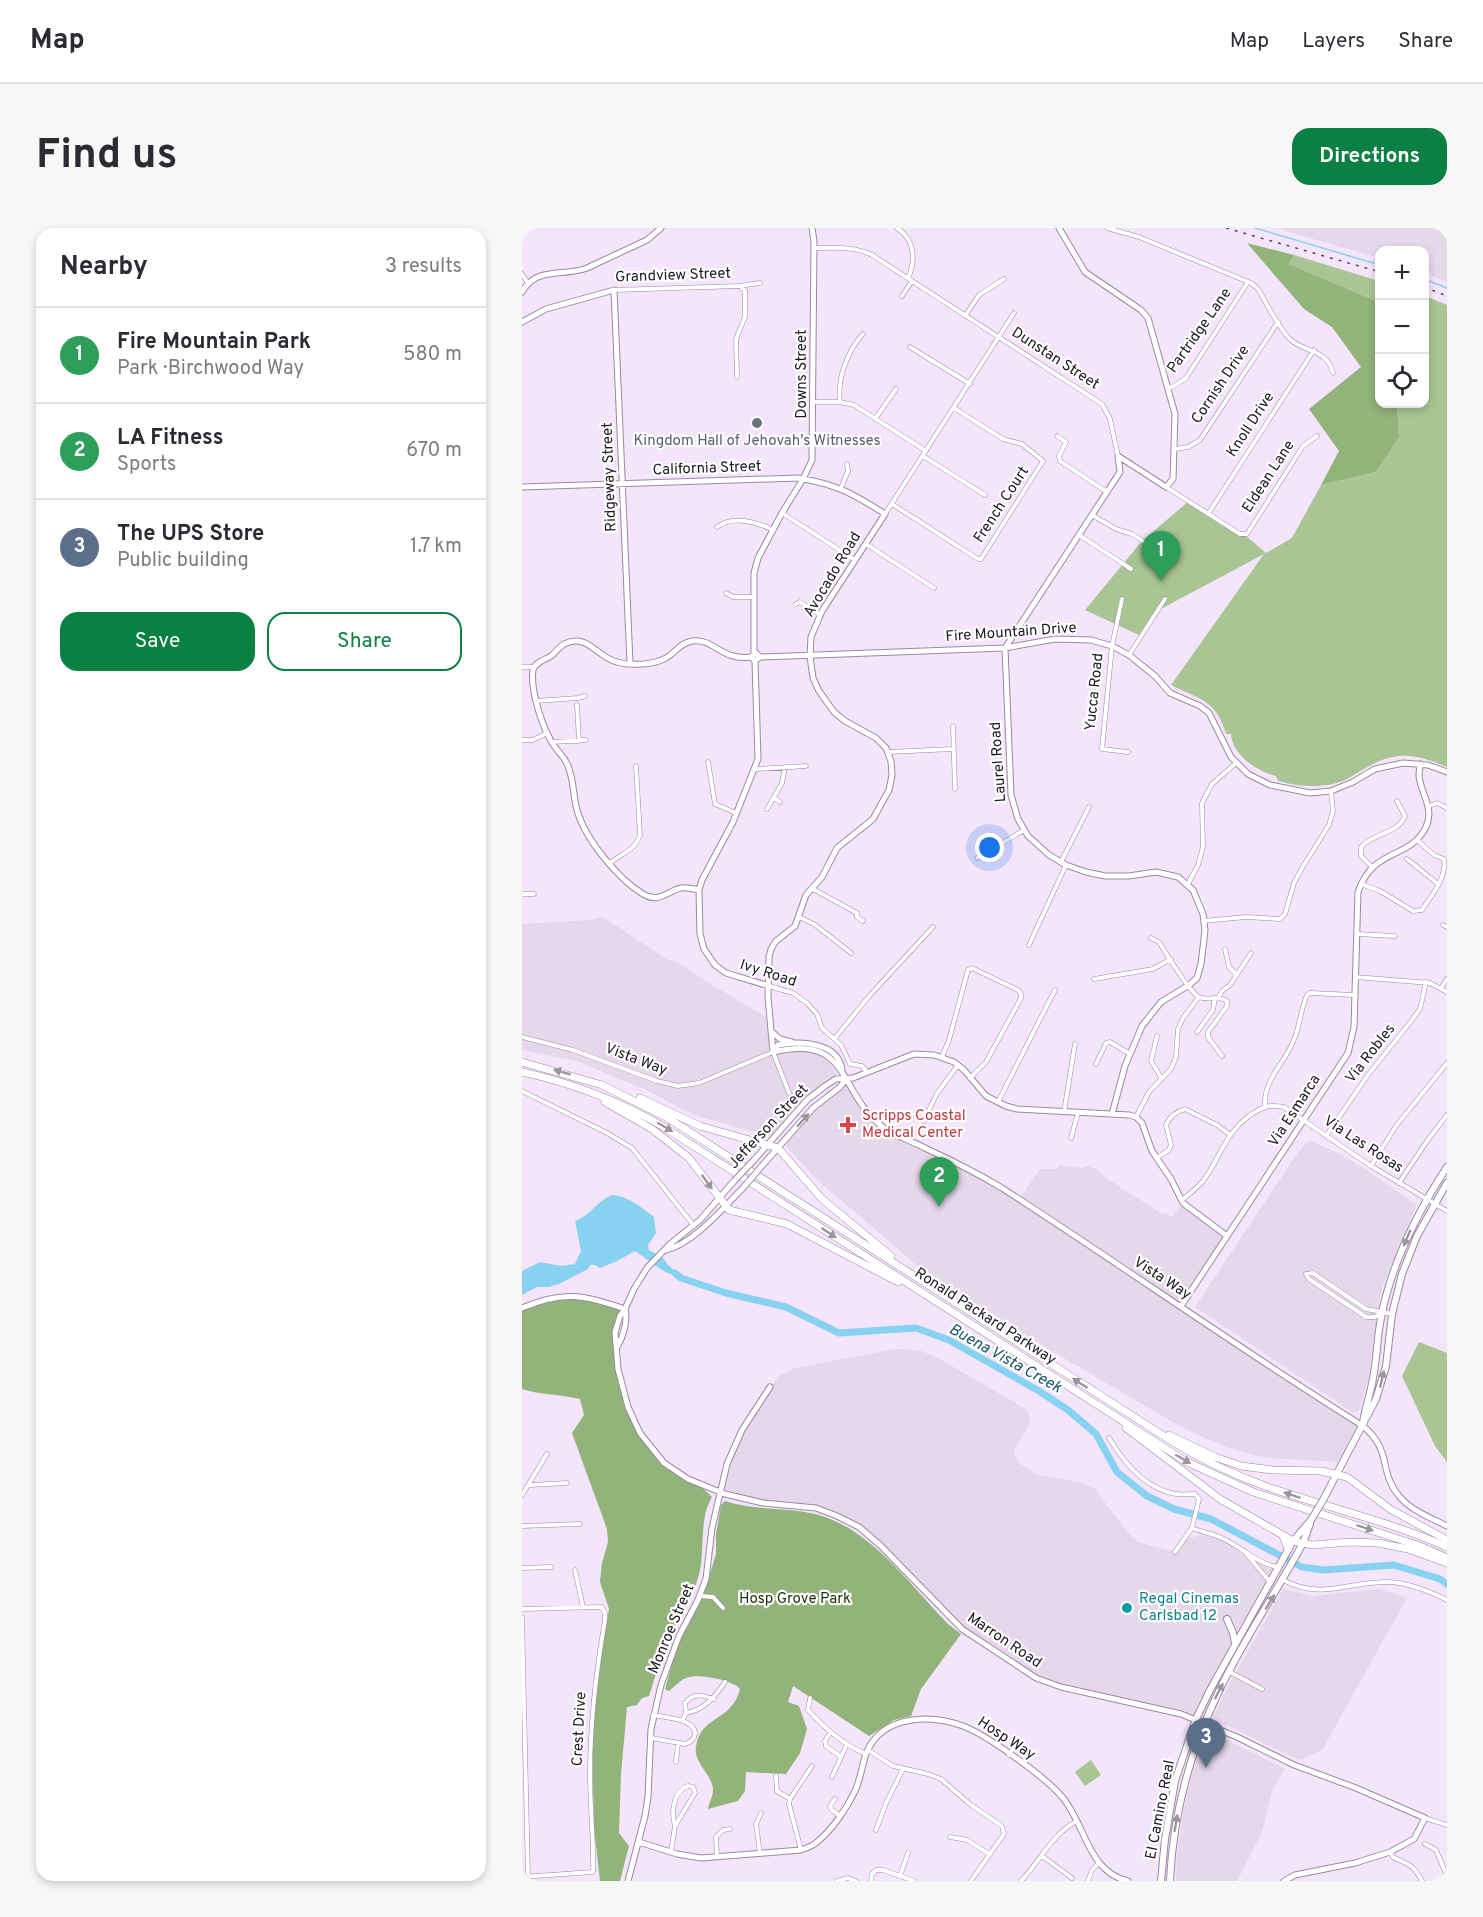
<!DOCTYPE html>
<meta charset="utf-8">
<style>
body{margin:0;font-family:Overpass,sans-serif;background:#f7f7f7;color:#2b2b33}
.controls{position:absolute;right:18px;top:18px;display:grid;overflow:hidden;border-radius:12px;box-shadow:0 3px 9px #0003}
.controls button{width:54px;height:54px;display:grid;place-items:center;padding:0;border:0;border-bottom:2px solid #e1e1e2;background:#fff;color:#2b2b33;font:30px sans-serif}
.you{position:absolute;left:468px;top:620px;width:21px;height:21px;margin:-15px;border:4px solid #fff;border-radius:50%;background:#1a73e8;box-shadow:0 0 0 9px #1a73e833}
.badge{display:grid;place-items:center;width:39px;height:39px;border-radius:50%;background:#0b8043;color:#fff;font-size:20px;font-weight:700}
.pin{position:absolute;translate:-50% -50px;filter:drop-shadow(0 2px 3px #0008)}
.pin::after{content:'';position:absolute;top:32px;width:21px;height:18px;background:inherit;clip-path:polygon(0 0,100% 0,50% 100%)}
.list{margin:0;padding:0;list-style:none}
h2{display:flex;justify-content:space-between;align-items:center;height:78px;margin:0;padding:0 24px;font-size:26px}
h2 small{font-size:20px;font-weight:400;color:#7c7c81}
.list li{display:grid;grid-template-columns:39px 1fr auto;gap:18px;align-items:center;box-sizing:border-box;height:96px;padding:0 24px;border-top:2px solid #e1e1e2}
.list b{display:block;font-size:22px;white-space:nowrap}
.list p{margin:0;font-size:20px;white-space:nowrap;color:#7c7c81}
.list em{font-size:20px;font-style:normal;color:#7c7c81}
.actions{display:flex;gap:12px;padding:18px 24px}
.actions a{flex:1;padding:14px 0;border:2px solid #0b8043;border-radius:18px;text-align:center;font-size:21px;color:#0b8043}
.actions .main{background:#0b8043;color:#fff}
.icon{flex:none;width:33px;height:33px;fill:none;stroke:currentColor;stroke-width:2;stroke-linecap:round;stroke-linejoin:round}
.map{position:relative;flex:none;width:925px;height:1653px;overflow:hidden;border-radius:18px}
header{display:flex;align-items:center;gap:36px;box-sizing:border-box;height:84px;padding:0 30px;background:#fff;border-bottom:2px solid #e1e1e2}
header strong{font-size:28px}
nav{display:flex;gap:33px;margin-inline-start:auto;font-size:21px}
.intro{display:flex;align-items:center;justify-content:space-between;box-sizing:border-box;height:144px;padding:0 36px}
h1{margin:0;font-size:42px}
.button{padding:15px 27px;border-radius:18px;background:#0b8043;color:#fff;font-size:21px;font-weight:700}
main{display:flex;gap:36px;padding:0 36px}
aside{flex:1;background:#fff;border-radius:18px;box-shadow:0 3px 9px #0003}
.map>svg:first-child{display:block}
</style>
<header>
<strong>Map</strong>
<nav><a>Map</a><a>Layers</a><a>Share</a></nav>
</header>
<div class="intro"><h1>Find us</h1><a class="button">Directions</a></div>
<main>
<aside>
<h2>Nearby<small>3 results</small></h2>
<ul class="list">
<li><span class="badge" style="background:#2e9e5b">1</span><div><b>Fire Mountain Park</b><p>Park · Birchwood Way</p></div><em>580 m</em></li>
<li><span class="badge" style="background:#2e9e5b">2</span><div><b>LA Fitness</b><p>Sports</p></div><em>670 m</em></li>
<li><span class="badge" style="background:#5c6f8a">3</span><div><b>The UPS Store</b><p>Public building</p></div><em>1.7 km</em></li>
</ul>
<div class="actions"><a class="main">Save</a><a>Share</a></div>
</aside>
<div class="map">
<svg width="925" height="1653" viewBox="0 0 925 1653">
<rect width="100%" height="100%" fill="#f4e4fc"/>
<!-- commercial -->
<path fill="#e6d7ea" d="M753,0H925V54L903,45L902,22H858L857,30Z
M81,689L146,732H152L190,757L246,790L250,823L277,820L297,826L309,835L315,846L274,882L250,909L172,887L124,862L55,833L0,822V696L69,692Z
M328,852L336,871L379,914L420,926L497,971L518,941H534L537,937L560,940L565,938L574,941L584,950L640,986L642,985L650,989L660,975L704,1009L658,1077L840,1198L820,1234L745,1230L714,1222L680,1209L649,1193L523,1119L398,1040L294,951L258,911L290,877Z
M788,913L814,924L838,938L895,977L860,1059L846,1152L837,1183L832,1185L673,1079L778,922L784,914Z
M374,1121L397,1122L414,1129L502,1180L506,1185L508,1192L506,1199L492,1222L493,1229L497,1235L514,1246L561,1255L572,1260L607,1306L616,1314L653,1324L662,1311L680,1307L701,1312L742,1333L762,1338L694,1461L678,1493L526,1455L452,1410L345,1305L304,1283L242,1276L199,1264L213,1219L220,1202L251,1155L259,1147L273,1140Z
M761,1361L790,1368L858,1361L885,1370L800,1522L777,1532L694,1492L691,1488L703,1464Z
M690,1505L763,1541L750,1563L740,1604L715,1653H654L656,1615L663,1573L676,1526L684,1508Z"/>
<!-- green -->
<path fill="#a8c593" d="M772,27L857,53V82L854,73L767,36Z
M903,68L925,77V539C908,532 890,525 871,529C853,532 840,543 825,551C804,561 778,559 756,553L754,548C736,544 710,527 709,506H704C694,471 678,472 649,457L742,326L635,383L619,408L563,382L620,313L667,273L719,307H723L744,325L770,310L799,257L854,244L877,209L875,176H902Z
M897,1114L925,1125V1234L913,1218L880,1148Z
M569,1532L579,1547L563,1558L553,1544Z"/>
<!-- forest -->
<path fill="#92b37a" d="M725,15L772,27L767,36L854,73L858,82V176H875L877,209L854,244L799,257L817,223L787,181L839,139L810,99L782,81Z
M36,1070L64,1071L101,1083L94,1112L102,1173L132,1226L167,1253L181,1260L190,1269C176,1292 184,1325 176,1350C170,1372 156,1391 146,1412C138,1430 133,1450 127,1468L120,1470L115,1477L105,1479L99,1546L97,1605L107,1618L98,1653H78L72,1600L70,1509L75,1449L87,1381L78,1354L80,1335L86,1314L85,1301L50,1205L62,1187L58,1171C38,1166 19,1167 0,1161V1083Z
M203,1273C234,1283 264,1279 293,1286C349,1300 387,1356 426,1396L439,1406L399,1461L389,1488L372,1492L347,1508L271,1458L266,1474L277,1478L285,1501L278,1525L264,1546L224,1544L223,1563L216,1573L186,1581C187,1575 191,1568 191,1562C191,1547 171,1535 174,1519C178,1487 210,1494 218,1461C211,1452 178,1446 167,1449C159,1451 153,1458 147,1463L143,1461L159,1405L183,1362L194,1326V1306L199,1277Z"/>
<!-- water -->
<path fill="#87d2f1" d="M90,967C106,968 120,980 132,989L134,1005L126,1017L127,1022L141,1030L146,1037L158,1047L159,1050L143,1044L113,1023L95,1033L78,1040L73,1037H68L66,1041L37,1056L26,1059H15L0,1067V1043L18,1034L39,1038L53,1036L59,1023L53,993C69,987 75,973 90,967Z"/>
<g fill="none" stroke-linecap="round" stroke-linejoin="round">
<!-- stream -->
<path stroke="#87d2f1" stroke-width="1.5" d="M733,0L858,37
M902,51L925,60"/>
<!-- river -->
<path stroke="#87d2f1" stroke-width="7" d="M153,1045L159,1050L204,1065L264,1079L317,1105L394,1100L427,1112L517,1163L546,1182L574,1206L595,1244L625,1268L652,1281L689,1291L780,1339L801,1342L872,1337L918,1351L925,1356"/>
<!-- street casing -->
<g stroke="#9c89a4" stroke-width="5">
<path id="street" d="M375,0C393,11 394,33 386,50
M585,0L617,9L729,55L736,61C744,74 758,103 769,112C784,125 805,121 811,145
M292,20C312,20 332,18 350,27L580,176L588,191L596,228
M0,46L6,55
M92,62L217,58L238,55
M380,68L390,53
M443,88L457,67L482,51
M388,119L448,156
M215,149L214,111L223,89V63L218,58
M646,160L652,158L664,150L726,54
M292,174H318L332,177L404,223
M318,174C315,152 325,123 341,106
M353,191L374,161
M535,208L544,214L537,228L538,233L585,264
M653,221L666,219L678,212L756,94
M401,228L463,267
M644,259L718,306H725L781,218L795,208
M319,260L326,243L325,236
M370,276L456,331H459L521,233L500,216L481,211L432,180
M260,285L333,332
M363,286L492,85
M686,286L792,122
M570,287L594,301L610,306L644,328
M195,299C211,287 235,294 251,302
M557,307L609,341
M344,316L412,360
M204,365L211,369H231
M600,371L590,418L580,521L606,524
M274,376L278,374L298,387
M607,427L643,371
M0,439H12
M14,473L56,470L63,468
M55,477L57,513
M431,498L433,561
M0,512H11L25,505
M30,514L64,512
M366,524L431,521
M186,534L193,576L214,585
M234,541L284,538
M252,570L258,574
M907,578L915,575L925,580
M245,581L260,555L263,539
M455,630L502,602
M885,631L916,656
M539,634L567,579
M87,636C99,625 112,624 118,607L114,538
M850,639L839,628V619C851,605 876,606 883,588L875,573
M666,656L676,637L681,619L680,575L690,556L714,535
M839,656L858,663L891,683L900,682C909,668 925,650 922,631L912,627L895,612
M289,660L335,685V689L341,693
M0,666H12
M277,689L292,696L329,725
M681,693L724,689L758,691L763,686L772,655L780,640L807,597L811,583L809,563
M921,697L925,699
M835,706L873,708
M629,710L637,714C644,725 667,764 677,769C686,773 697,767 705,773V778L686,804V809L700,828
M507,717L544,637
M703,721L707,739L715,747
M833,749L908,755L925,764
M572,751L631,741L649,731
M247,758L271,765L285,775L295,786L300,800L319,817L328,836L340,838L344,843
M919,760L925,751
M696,770L700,763L708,757L729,725
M675,804L691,782L693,770
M635,808L629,833L640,851
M0,809L51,822L135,853L156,858L177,855L251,824L267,865
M313,810L349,766L411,699
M420,829L427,812L446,742L450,740L496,762L499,766V770L464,834L448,850
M574,836L584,815L588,814L608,826
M0,863L85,905L110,920L172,998
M476,874L533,762
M743,878C741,850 765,834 773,809C778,796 779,780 785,767L788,765L832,767
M542,884L553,816
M614,889L627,864L649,841L654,829L656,801L661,790L677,769
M402,893L414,867L436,837
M804,908L846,847L890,792L898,781L904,754
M549,910L556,885
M635,930L647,922L649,917L644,897C647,889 655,883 663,881L695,897L707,906
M849,938L874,898L925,835
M877,955L905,913L925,887
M660,972C667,966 675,960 681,953C699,929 701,908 727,888C740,879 746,876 762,879L849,938L925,983
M784,1046L791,1045L844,1081L870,1086
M784,1046L787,1051L844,1089H853L859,1085
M587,1210C602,1235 623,1261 654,1266C660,1267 666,1266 673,1266L677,1271L670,1300L653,1324
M8,1257L45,1255
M0,1267L25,1226
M0,1298L58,1296
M670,1300C680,1304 692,1306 702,1311C719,1319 737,1337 757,1339
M722,1323L748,1354
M0,1340L29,1339
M53,1342L61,1379
M761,1352C801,1373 826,1353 867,1354C888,1355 907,1363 925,1372
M178,1368L191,1369L201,1380
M0,1381L80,1379L83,1385V1392C74,1444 68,1494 68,1547C68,1580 72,1612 71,1644L0,1649
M0,1389L6,1648
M708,1444L740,1461
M288,1470L286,1482C304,1501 320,1516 344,1526
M164,1485C182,1482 193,1469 203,1454
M160,1493L164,1485L163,1475C172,1464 180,1467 192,1471
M308,1505L303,1513L304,1518L318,1528
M129,1510L163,1516C168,1514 172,1512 173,1506C174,1491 142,1489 131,1487
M346,1522L371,1538L406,1546L419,1551L449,1577L480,1598L482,1606L449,1653
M487,1527L494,1516
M154,1534L156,1515
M254,1548L255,1563L268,1571
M310,1549L324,1518
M166,1558L171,1559L173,1565L153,1598C149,1585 151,1563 166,1558Z
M268,1571L267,1576L279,1622
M268,1571L290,1538
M313,1571L308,1578L310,1582L317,1587
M903,1590L925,1597
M354,1602L364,1575L381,1541
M428,1609L445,1612L467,1626
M903,1616L914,1622L925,1648
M149,1624L153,1598
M868,1624L871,1629C887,1637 891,1636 900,1653
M238,1626L234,1596L239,1585
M520,1628L550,1650
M195,1629L194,1609L201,1602L208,1601
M378,1648L392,1653
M315,1653L326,1650L334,1653
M349,1653L350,1646L354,1642H361L378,1648L386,1625
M499,1653C518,1633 530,1606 555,1593
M566,1653L570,1642L577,1635"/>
</g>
<!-- secondary casing -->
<g stroke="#9c89a4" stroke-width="7">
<path id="secondary" d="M537,0L563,44L619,82L626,90L653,186L651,251L644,259L596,228
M0,64C14,38 42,49 65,40L125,12L139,0
M0,94L24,81L92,62L108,435
M0,259L276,250C314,256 332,266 363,286L300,383L289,409L288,428L291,450L297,463L312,484L323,493L354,510L364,520L369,533L370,547L367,562L351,591L315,620L300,649L284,667L273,698L254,713L249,721L247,729L246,769L251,824
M232,425V345L236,330L260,285L281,251L290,232L292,13L290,0
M238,429L483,420L533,411L569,412L590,418L607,427L633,448L648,465L678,478L687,485L709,529L726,546L748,557L788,565L809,563L831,554L853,541L881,535L906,537L925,544
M233,433L236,531L211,594L180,652L177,662L178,706L182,721L193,737L204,745L247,758
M177,662C172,661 164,659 159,660C145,663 137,676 121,666C96,651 63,611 55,582C51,568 52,552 46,538C43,530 38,526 33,519C21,503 8,462 11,442C13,434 23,432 29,428C33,425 37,419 42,416C65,404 76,430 95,434C108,438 132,437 144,430C154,424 158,415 170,413C192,410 199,433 229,429L234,425L238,429L233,433L229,429
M249,803L258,811L270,814
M251,824C330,805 314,864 362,900C375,909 390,913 403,920C429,932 455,945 480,960C601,1038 719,1122 841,1198C871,1223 856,1243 877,1268C888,1282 909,1290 925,1298
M251,824L256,817C277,813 316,813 320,842
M590,886L603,838L620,798L639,774L667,757L675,750L679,736L683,702L681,686L671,662L656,649L634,644L607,648H583L564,644L544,637L527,627L506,608L496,591L489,567L483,420L598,244L596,228
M232,932L285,872L303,858L314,851L331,850L392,826L412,827L432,834L442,842L464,868L484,878L495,881L607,887L614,889L620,895L630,923L649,951L661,975L705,1008
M239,939L291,880L318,859L324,851
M212,953L178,992L148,1016L125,1040L112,1061L103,1081L98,1088L93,1104L96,1141L106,1179L118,1205L142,1235L166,1251L203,1266L241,1275L294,1280L315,1288L337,1299L358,1317L440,1401L514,1450L539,1459L659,1486L715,1509L772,1537L834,1560L903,1590L892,1611L868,1624L833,1635L773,1647L762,1653
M144,1022C171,1016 201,980 220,961
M659,1078L826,825L832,799L836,664C851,619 888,632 904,599C915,576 890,557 899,536
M0,1080C42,1062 61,1067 103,1081
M95,1119C101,1109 106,1094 103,1081
M117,1614L155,1626L179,1630L279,1622C285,1620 291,1618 295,1614C310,1602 325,1580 333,1563C339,1550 340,1536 345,1523C362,1487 408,1486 441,1498C465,1507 525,1550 541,1570C564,1598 566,1644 606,1653
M106,1653L123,1588L126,1569L129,1501L139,1457L157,1408L176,1372L184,1351L190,1300L205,1236L220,1202L248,1159"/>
</g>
<!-- primary casing -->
<g stroke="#9c89a4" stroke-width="8">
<path id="primary" d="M841,1195C843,1179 849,1165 851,1150C855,1130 855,1110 859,1090C869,1036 895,985 925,939
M801,1272L854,1171L864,1138L870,1086L880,1046L895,1008L925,955
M705,1391L711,1405L713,1415
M639,1653L643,1611L653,1553L674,1491L688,1462L771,1313L789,1292
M648,1653C651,1586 668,1523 697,1463C721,1412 754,1365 781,1315L788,1296"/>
</g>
<!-- highway casing -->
<g stroke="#9c89a4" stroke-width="8">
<path id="highway" d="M0,834L80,857L146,890L648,1212C678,1231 710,1246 743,1258C803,1279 867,1293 925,1319
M0,844C50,855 97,873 142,899L663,1233L731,1264L898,1318L925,1330
M118,870L178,898L256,920L300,971L369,1028
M83,874L130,901L167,930L207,982L265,996L376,1054
M604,1200L698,1271L771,1313L790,1317L828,1314L856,1315L886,1321L925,1335
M647,1207L693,1229L719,1238L751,1242L799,1243L825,1249L868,1281L925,1312
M761,1308L766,1321"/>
</g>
<!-- street -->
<use href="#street" stroke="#fff" stroke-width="4"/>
<!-- secondary -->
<use href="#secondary" stroke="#fff" stroke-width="5"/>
<!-- primary -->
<use href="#primary" stroke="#fff" stroke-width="6"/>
<!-- highway -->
<use href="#highway" stroke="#fff" stroke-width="7"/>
<!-- rail -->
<path stroke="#534a58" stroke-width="1.5" stroke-dasharray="3 6" stroke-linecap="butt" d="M704,0L858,44
M902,59L925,68"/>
<!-- secondary-bridge casing -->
<g stroke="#9c89a4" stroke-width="7" stroke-linecap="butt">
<path id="secondary-bridge" d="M212,953L232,932
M220,961L239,939"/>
</g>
<!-- primary-bridge casing -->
<g stroke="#9c89a4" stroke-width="8" stroke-linecap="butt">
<path id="primary-bridge" d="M789,1292L801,1272"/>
</g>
<!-- secondary-bridge -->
<use href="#secondary-bridge" stroke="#fff" stroke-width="5"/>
<!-- primary-bridge -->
<use href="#primary-bridge" stroke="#fff" stroke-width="6"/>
</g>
<!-- one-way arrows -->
<defs><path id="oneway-solid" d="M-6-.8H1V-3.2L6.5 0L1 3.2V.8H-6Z" transform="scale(1.5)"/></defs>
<g fill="#9a979c">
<use href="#oneway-solid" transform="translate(40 844) rotate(-164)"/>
<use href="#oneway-solid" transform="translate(281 892) rotate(-48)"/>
<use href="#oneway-solid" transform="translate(143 899) rotate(30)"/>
<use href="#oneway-solid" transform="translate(185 954) rotate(54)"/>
<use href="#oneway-solid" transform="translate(307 1005) rotate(33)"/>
<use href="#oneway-solid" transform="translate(885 1010) rotate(113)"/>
<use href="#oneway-solid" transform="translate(860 1151) rotate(-77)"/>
<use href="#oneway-solid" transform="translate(558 1155) rotate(-147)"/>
<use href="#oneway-solid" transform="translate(661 1231) rotate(30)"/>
<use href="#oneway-solid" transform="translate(770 1267) rotate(-162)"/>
<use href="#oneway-solid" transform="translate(843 1300) rotate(18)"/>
<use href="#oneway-solid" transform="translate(748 1374) rotate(-59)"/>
<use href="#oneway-solid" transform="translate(697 1463) rotate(-63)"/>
<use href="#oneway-solid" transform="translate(654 1595) rotate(-80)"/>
</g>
<!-- markers -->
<circle fill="#6b7280" stroke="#fff" stroke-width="2" cx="235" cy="195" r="6"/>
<path fill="#e0444e" stroke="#fff" stroke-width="2" d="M323 888h6v6h6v6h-6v6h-6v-6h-6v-6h6z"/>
<circle fill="#0f9aa8" stroke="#fff" stroke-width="2" cx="605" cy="1380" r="6"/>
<g text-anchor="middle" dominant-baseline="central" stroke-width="4.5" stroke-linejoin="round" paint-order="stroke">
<!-- street labels -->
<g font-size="15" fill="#1f1823" stroke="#fff">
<text transform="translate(151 48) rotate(-2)">Grandview Street</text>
<text transform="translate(678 103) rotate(-55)">Partridge Lane</text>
<text transform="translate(533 131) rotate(33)">Dunstan Street</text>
<text transform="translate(280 146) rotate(-90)">Downs Street</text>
<text transform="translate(699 157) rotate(-56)">Cornish Drive</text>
<text transform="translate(729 197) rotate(-57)">Knoll Drive</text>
<text transform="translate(185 241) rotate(-2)">California Street</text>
<text transform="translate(88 249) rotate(-92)">Ridgeway Street</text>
<text transform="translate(747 249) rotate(-57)">Eldean Lane</text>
<text transform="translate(480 277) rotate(-57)">French Court</text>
<text transform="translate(311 347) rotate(-59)">Avocado Road</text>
<text transform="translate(489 405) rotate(-4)">Fire Mountain Drive</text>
<text transform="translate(573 464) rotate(-84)">Yucca Road</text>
<text transform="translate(477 534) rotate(-94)">Laurel Road</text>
<text transform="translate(246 746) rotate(18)">Ivy Road</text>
<text transform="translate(849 826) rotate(-52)">Via Robles</text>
<text transform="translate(114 832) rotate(21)">Vista Way</text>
<text transform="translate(773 883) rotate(-57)">Via Esmarca</text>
<text transform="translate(247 899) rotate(-47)">Jefferson Street</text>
<text transform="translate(841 917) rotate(33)">Via Las Rosas</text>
<text transform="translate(640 1051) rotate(33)">Vista Way</text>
<text transform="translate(463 1089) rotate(33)">Ronald Packard Parkway</text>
<text transform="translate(150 1401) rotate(-67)">Monroe Street</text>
<text transform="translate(482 1413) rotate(34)">Marron Road</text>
<text transform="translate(58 1501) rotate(-87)">Crest Drive</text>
<text transform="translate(484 1511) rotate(33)">Hosp Way</text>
<text transform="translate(639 1582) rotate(-79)">El Camino Real</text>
</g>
<!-- worship labels -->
<g font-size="15" fill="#5b616d" stroke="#fff">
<text x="235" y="213">Kingdom Hall of Jehovah's Witnesses</text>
</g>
<!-- health labels -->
<g font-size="15" fill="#be3a42" stroke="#fff" text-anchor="start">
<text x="340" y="888">Scripps Coastal<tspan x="340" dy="17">Medical Center</tspan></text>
</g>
<!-- park labels -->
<g font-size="15" fill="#1c3108" stroke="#fff">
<text x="273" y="1371">Hosp Grove Park</text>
</g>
<!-- culture labels -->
<g font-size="15" fill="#0d838f" stroke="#fff" text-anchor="start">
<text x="617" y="1371">Regal Cinemas<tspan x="617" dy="17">Carlsbad 12</tspan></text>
</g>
<!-- water labels -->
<g font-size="16" font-style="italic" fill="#17546a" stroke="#fff">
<text transform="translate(483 1131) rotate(29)">Buena Vista Creek</text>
</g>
</g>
</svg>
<div class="controls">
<button>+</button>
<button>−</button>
<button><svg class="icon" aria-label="locate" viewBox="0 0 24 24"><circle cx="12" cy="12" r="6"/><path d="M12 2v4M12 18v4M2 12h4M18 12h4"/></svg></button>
</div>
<div class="you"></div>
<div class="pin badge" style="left:639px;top:353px;background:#2e9e5b">1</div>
<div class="pin badge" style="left:417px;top:979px;background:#2e9e5b">2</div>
<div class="pin badge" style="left:684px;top:1540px;background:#5c6f8a">3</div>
</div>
</main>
